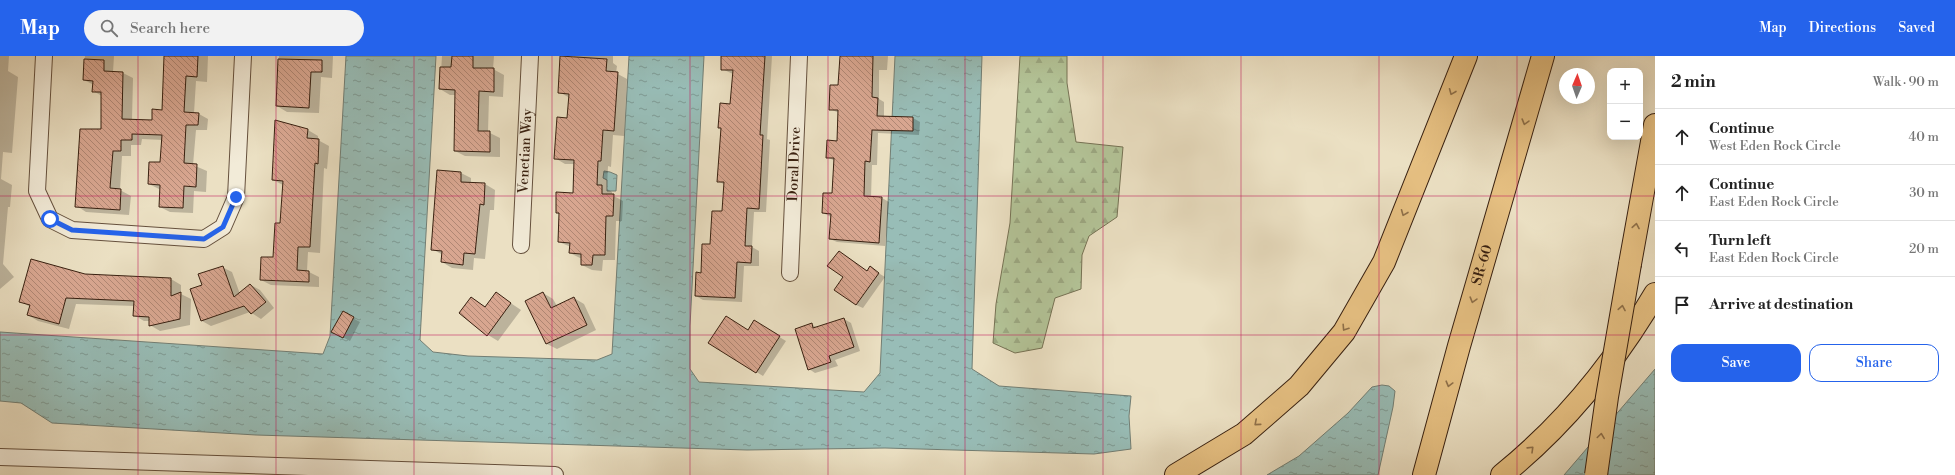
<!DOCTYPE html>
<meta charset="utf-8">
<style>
body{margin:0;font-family:"Libre Bodoni",serif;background:#f2f2f2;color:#222}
.controls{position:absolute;right:12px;top:12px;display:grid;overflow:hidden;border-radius:8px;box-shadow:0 4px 16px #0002}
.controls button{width:36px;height:36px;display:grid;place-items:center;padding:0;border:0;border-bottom:1px solid #e0e0e0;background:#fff;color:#222;font:20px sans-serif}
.compass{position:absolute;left:1559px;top:12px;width:36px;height:36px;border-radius:50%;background:#fff;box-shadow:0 4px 16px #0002;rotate:2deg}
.stop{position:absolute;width:12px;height:12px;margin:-9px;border:3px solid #2563eb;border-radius:50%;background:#fff}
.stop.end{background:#2563eb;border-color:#fff;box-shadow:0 1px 4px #0008}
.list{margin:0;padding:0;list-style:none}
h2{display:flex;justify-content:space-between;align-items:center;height:52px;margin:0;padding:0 16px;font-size:17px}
h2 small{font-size:13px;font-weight:400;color:#767676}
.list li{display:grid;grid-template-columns:26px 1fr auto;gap:12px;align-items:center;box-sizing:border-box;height:56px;padding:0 16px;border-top:1px solid #e0e0e0}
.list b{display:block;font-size:15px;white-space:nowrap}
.list p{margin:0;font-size:13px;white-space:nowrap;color:#767676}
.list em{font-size:13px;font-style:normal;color:#767676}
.actions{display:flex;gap:8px;padding:12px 16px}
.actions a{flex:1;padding:9px 0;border:1px solid #2563eb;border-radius:12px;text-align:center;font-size:14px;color:#2563eb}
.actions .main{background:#2563eb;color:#fff}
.icon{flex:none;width:22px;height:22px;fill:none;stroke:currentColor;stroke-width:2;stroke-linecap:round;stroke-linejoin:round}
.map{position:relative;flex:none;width:1655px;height:419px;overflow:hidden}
header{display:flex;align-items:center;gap:24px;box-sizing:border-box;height:56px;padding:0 20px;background:#2563eb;color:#fff}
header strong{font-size:19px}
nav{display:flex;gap:22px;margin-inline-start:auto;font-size:14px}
.search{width:280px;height:36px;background:#f2f2f2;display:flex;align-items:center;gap:10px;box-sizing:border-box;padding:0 14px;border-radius:22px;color:#767676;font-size:15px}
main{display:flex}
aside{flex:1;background:#fff}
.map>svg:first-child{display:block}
</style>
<header>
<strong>Map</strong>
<div class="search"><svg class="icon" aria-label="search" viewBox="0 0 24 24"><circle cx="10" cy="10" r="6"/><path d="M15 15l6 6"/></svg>Search here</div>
<nav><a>Map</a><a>Directions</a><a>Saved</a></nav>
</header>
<main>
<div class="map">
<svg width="1655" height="419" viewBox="0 0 1655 419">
<defs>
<pattern id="forest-firs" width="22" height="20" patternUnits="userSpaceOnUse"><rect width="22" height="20" fill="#b3c397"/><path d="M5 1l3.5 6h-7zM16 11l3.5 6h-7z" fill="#9ba781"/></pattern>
<pattern id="water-ripples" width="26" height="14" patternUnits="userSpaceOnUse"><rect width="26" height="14" fill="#98bdb7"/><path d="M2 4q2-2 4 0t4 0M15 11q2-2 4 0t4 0" fill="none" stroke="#7d9993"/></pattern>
<pattern id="building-back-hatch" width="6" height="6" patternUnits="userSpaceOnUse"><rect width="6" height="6" fill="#d8a690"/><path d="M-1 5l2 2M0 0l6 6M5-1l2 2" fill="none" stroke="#b08774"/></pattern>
</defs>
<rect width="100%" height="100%" fill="#ebe0c3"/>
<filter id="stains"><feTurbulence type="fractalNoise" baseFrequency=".005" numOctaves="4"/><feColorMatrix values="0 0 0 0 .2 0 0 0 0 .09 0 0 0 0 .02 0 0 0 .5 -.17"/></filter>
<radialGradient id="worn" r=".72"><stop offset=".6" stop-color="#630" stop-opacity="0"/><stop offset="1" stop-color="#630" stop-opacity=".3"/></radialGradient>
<!-- forest -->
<path fill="url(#forest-firs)" stroke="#767254" d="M1020,0H1067V27L1076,86L1123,91L1117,161L1089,180L1082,199L1081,233L1055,242L1042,292L1015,297L993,287L996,248L1010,167Z"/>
<!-- water -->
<path fill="url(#water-ripples)" stroke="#727e74" d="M346,0H436L420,284L433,296L468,300L597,304L612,298L629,0H704L690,270V313L699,326L864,336L880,317L895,0H982L972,313L999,330L1131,340L1129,360L1131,393L1094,398L885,392L747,394L256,379L52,367L21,347L0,345V276L323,298L330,280Z
M604,115L610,116L617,119L616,135H607V124L603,122Z
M1655,313V419H1564Z
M1382,329L1389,330L1395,335L1393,351L1378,419H1267L1299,400L1348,357L1372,331Z"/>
<!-- shadow -->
<path fill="#0003" d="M0,0H9L8,15L18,21L12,97L3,96L1,123L12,129L10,151H8L3,208L14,221L0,233Z
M85,0H114L113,16L123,17L133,22L132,64L153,65L162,55L165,0H208L207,26L196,25L194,57L199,58L208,63L207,74H196L193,109L207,115L206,136L194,135L193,157L170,156L160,151L161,134L149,128L161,107L163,84L142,83L141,89H131V100H122L120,134L131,140L129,159L86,156L77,150L102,74V40L93,35L94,29L84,24Z
M279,0H333L332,22L321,21L319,57L287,56L277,50Z
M442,0H494L493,13L504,19L503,41L489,40L488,76L500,82V101L465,100L455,95L456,39H450L440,33Z
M574,0H613V7L617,10L616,17L627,23L624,80L613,79L611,111L608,110L607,133L612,136V139L623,145L622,165H616L615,204H603L602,215L592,214L582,209V203L570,197L571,191L559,186L560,159L557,157L574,138L575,108H565L555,102L568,63L570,42L559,36Z
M722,0H772L767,83L770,84L766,156H754L752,191L759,195V210H744L742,246L703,244L696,240L723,156L725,129L718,125L722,73L719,71L731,49L733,18L722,13Z
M837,0H888L887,14H879V43L884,46V61L913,62L920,66L919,79L878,77L877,109H872L871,141L882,142L889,146L885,190L837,186L830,183L831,161L823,157L833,138L835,105L827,101L838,86L839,57L830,53L839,30L841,0Z
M308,74L318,80V84L329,90L327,113L324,112L320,197L308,196L307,215L319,221V231L271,229L261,224L274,202L281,168L283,129L273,124Z
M461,117L471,122V128H485L495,134L494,154H490L485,203L474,202L473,214L452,212L442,206L443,199L432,193Z
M846,200L867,215L870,212L885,221L863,252L856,249L845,221Z
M222,211L232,216L240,238L251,229L260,234L274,252L261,263L250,256L211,270L202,265Z
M85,219L171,223L181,229V238L191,243L190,269L160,275L150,269V265H144L134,259L135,250L76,248L69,273L38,265L28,259L30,251L20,245Z
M543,237L553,243L557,250L574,242L584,248L596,274L557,293L547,288Z
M497,238L521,254L498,285L488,279L471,242L486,251Z
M343,257L360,266L350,285L339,279Z
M844,263L851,267L860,295L835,304L838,310L815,317L809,313L811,268L818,272Z
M761,270L786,285L763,320L710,287Z"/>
<!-- building -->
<path fill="url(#building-back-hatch)" stroke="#382010" d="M164,0H198L197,21L186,20L184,56L199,57L198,69H186L184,107L197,108L196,131L184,130L183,152L159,151L160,129L148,128L149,106H160L162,79L132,78V84H121V95H113L110,132L121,133L120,154L75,151L80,73H101V36H92L93,25L83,24L84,3L104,4V15L123,16L122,63L152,64V53L162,54Z
M452,0H473V12H494V36L479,35L478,75H490V96L454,95L455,34L439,33L440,11H451Z
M560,0L607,3L606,15L618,16L614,75L603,74L601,105H598L597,129H602V138H614L613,160H606L605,199H593L592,209H581V198L569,197L570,187L558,186L559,157H556V136L573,137L574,104L554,103L557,61L567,62L569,38L558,37Z
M721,0H765L760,79H763L759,153L747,152L745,190H752L751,207L737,206L735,242L695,240L696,216L701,217L702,188H710L712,155H722L724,126H717L721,72H718L720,47L730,48L733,14H721Z
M840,0H873L872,41L878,42L877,60L913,61V75L872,74L870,106L865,105L864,140L882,141L879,187L829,183L831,158L822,157L823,137H832L834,102H826L827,84L837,85L838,54H829L830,29H838Z
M278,3L322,4V16H311L309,52L276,50Z
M275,64L308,73L307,82L319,83L318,108L315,107L310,191H298L297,214L309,215V226L260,224L261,201H273L275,167H280L283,125L272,124Z
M437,114L461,116V126L485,127L484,149L480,148L475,198L464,197L463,209L441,206L442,195L431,194Z
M839,195L867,215L870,210L879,217L856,249L834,234L843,221L827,210Z
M31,203L85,218L171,222V240L181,236L180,263L149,270V261L133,260L134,245L66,242L59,268L27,259L30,249L19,246Z
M223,210L234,241L250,228L266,246L251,258L244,250L201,265L190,233L202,229L198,218Z
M496,236L511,247L487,280L459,257L471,241L485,251Z
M543,236L551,252L574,241L587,269L546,288L525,245Z
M343,255L354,261L343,282L331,276Z
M726,260L748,274L754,264L780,280L756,317L708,287Z
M844,262L854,291L829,300L831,306L808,314L795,273L812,267L813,272Z"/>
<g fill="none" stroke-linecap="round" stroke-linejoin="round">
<!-- minor casing -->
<g stroke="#65503d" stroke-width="18">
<g id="minor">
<path d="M44,0L37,135L50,163L72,174L204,183L223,171L236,141L243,0"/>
<path id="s1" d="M521,189L530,0"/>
<path id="s2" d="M790,217L799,0"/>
<path d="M0,401L555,419"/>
</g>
</g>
<!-- motorway casing -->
<g stroke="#382010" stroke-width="24">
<g id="motorway">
<path d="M1630,208L1655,69"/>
<path d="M1176,419L1244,378L1299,330L1344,276L1384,206L1466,0"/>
<path id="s3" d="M1424,419L1459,290L1543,0"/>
<path d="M1502,419C1564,369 1615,306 1655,238"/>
</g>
</g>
<!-- minor -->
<use href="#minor" stroke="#f2ebd8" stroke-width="16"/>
<!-- motorway -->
<use href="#motorway" stroke="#e6c082" stroke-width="22"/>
<!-- motorway-bridge casing -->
<g stroke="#382010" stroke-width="24" stroke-linecap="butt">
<path id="motorway-bridge" d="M1596,419L1607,341L1630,208"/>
</g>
<!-- motorway-bridge -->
<use href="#motorway-bridge" stroke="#e6c082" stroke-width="22"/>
</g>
<!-- one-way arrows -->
<defs><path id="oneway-chevron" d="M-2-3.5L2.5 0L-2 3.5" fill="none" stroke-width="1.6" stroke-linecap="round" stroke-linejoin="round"/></defs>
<g stroke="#8f7049">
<use href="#oneway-chevron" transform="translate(1452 36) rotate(112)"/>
<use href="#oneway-chevron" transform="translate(1525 66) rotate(106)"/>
<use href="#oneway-chevron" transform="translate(1404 157) rotate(112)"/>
<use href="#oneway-chevron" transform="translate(1636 170) rotate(-80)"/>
<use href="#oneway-chevron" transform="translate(1473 244) rotate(106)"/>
<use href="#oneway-chevron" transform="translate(1622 252) rotate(-80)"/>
<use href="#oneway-chevron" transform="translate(1345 272) rotate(123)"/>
<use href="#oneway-chevron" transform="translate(1449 328) rotate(105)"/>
<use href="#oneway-chevron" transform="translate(1257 367) rotate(139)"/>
<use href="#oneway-chevron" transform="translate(1601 380) rotate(-82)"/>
<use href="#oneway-chevron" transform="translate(1531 393) rotate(-44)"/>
</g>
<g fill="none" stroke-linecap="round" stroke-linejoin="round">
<!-- route -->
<path stroke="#2563eb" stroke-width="5" d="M50,163L72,174L204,183L223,171L236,141"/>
</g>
<!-- grid -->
<path fill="none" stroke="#c2185b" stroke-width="1" stroke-opacity="0.55" d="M138,0V419M276,0V419M414,0V419M552,0V419M690,0V419M828,0V419M965,0V419M1103,0V419M1241,0V419M1379,0V419M1517,0V419M0,140H1655M0,279H1655"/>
<g text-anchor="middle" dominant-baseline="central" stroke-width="3.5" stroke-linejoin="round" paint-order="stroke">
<!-- street labels -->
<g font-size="14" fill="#382010" stroke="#f2ebd8">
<text stroke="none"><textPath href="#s1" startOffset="94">Venetian Way</textPath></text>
<text stroke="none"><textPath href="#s2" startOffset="109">Doral Drive</textPath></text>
<text stroke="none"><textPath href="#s3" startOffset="218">SR-60</textPath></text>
</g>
</g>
<rect width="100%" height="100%" filter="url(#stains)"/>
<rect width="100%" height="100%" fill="url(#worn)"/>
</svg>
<div class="controls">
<button>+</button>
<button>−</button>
</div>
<svg class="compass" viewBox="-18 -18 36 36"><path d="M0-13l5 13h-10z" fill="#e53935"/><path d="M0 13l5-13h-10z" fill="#767676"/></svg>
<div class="stop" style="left:50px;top:163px"></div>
<div class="stop end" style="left:236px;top:141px"></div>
</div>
<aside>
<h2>2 min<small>Walk · 90 m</small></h2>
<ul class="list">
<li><svg class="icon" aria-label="ahead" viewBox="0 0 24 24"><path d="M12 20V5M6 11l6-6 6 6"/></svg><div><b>Continue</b><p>West Eden Rock Circle</p></div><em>40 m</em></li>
<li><svg class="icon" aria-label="ahead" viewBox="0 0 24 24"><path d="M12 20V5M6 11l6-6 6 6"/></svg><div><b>Continue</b><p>East Eden Rock Circle</p></div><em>30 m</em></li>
<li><svg class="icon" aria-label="left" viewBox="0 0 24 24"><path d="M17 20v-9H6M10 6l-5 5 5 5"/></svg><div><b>Turn left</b><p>East Eden Rock Circle</p></div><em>20 m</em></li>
<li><svg class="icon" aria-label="arrive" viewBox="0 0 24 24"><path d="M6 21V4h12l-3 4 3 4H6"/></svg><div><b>Arrive at destination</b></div></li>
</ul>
<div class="actions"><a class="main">Save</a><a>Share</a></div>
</aside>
</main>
